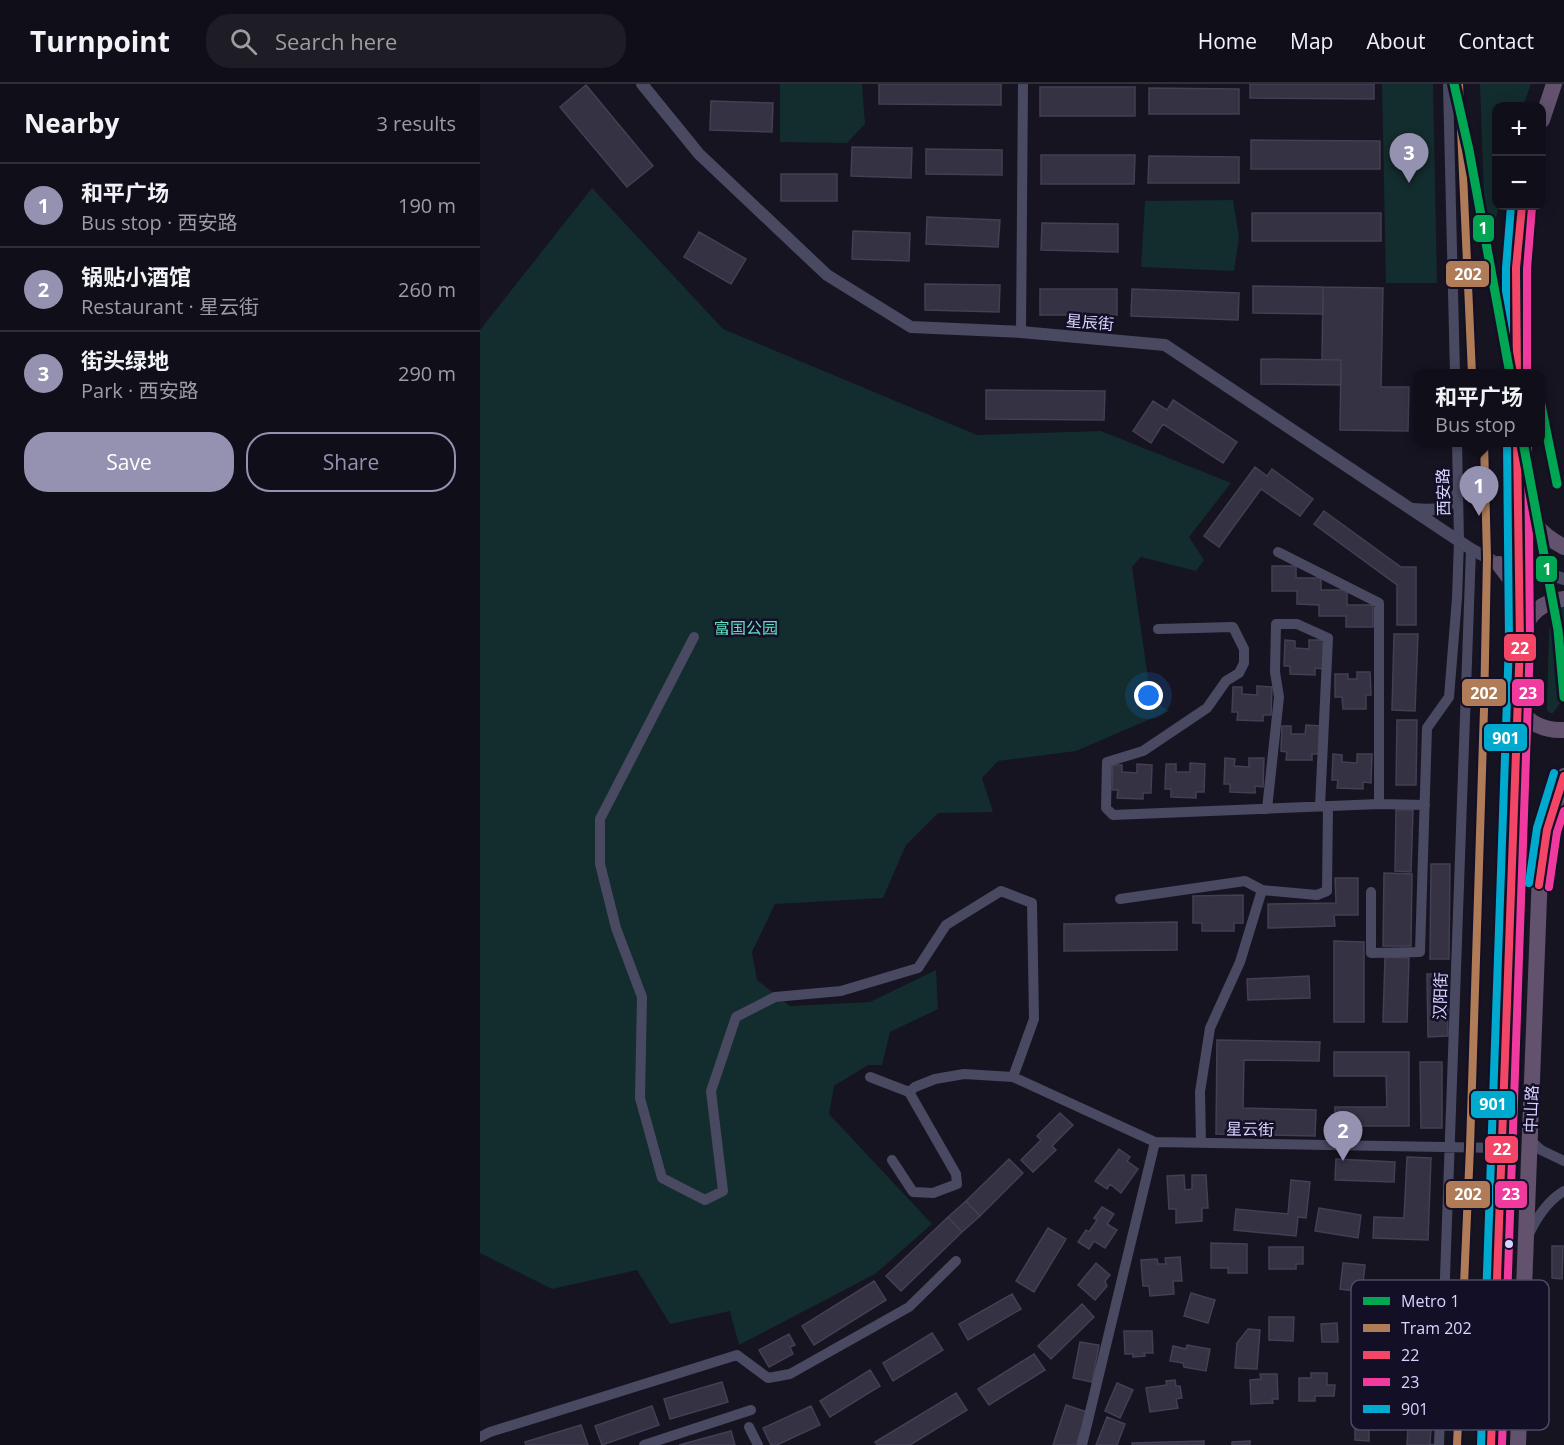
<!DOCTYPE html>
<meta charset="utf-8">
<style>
body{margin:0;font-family:"Open Sans","Noto Sans SC",sans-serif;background:#1e1d26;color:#f1f3f6}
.controls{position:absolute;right:18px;top:18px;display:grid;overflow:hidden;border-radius:12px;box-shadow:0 3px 15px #0003}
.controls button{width:54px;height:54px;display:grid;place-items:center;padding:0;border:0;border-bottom:2px solid #302f38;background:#100f19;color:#f1f3f6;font:30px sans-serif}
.you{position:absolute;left:669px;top:612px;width:21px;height:21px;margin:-15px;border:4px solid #fff;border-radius:50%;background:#1a73e8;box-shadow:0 0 0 9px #1a73e833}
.badge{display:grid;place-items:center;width:39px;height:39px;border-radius:50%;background:#9591b1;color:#fff;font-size:20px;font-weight:700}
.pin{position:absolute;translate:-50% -50px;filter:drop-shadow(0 2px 3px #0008)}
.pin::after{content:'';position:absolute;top:32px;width:21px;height:18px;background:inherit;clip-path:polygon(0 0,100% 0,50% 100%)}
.popup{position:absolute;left:933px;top:285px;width:132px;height:78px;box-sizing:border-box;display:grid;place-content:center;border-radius:12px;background:#100f19;filter:drop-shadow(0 2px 4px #0005);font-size:20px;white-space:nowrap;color:#9c9ca2}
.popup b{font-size:22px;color:#f1f3f6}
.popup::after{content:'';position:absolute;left:50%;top:100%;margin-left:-12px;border:12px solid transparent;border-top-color:#100f19}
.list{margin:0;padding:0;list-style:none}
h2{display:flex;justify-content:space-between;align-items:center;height:78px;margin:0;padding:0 24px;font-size:26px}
h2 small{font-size:20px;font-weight:400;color:#9c9ca2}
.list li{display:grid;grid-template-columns:39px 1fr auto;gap:18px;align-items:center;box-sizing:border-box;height:84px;padding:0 24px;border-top:2px solid #302f38}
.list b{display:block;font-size:22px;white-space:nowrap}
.list p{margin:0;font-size:20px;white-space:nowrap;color:#9c9ca2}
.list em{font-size:20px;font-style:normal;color:#9c9ca2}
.actions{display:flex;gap:12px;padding:18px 24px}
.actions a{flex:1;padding:14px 0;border:2px solid #9591b1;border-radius:24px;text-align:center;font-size:21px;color:#9591b1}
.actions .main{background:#9591b1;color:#fff}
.icon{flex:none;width:33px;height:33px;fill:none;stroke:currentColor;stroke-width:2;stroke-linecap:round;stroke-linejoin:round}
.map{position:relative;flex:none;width:1084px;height:1361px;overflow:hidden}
header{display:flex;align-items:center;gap:36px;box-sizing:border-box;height:84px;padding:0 30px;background:#100f19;border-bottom:2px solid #302f38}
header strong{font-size:28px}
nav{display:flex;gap:33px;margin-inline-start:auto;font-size:21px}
.search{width:420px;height:54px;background:#1e1d26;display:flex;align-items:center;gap:15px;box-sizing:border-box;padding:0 21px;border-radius:24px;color:#9c9ca2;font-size:22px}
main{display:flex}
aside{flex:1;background:#100f19}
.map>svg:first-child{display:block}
</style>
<header>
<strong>Turnpoint</strong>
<div class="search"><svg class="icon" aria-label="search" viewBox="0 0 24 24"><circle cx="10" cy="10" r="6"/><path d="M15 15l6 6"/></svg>Search here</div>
<nav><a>Home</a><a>Map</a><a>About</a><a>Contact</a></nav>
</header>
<main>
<aside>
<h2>Nearby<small>3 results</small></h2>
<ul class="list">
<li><span class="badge">1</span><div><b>和平广场</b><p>Bus stop · 西安路</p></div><em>190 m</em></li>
<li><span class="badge">2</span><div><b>锅贴小酒馆</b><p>Restaurant · 星云街</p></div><em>260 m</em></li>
<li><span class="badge">3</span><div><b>街头绿地</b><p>Park · 西安路</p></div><em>290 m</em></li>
</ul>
<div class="actions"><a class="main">Save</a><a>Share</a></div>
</aside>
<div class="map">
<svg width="1084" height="1361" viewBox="0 0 1084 1361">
<rect width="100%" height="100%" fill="#161421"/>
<!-- green -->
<path fill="#132c2d" d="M300,0H382L385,40L367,59L300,58Z
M902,0H953L957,199H906Z
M1000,0H1051L1043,22H1017V122H1019L1014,142L1005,138Z
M112,104L243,245L497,351L621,347L751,399L709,453L724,476L716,487L661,473L652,483L671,615L689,627L596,667L518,677L502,694L513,728L458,729L426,761L403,814L295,820L272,868L277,896L310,922L390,918L456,886L458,925L410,948L402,981H388L354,1002L349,1030L452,1140L395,1190L259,1261L250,1227L190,1240L157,1186L72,1205L0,1169V246Z
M753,116L759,153L754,187L661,183L665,117Z
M1084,523V614L1073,629H1070L1067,626L1069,548C1071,536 1073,529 1084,523Z"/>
<!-- building -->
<path fill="#343243" stroke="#433f54" stroke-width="1.5" d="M399,0H521V21L399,20Z
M770,0H894V15L770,14Z
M106,1L173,82L147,103L80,23Z
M560,3H655V32H560Z
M669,4L759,5V30H669Z
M231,17L293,19L292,48L230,46Z
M771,56L900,57V85H771Z
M372,63L432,64L431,94L371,92Z
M446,65L522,66V91L446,90Z
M561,71H655L654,100H561Z
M669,72L759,73V99H668Z
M301,90H357V117H301Z
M772,129H901V157H772Z
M447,133L520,136L518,163L446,160Z
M562,139L638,140V168L561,166Z
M373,147L430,149L429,177L372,175Z
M219,148L266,175L251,200L204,173Z
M445,200L520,201L519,228L445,226Z
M773,202L843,203V230L773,229Z
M843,203L903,204L901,303H929L928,347L860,346L861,276H842Z
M560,205H637V231H560Z
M652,205L759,209L758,236L651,232Z
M781,275L861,276V301L781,300Z
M506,306L625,307L624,336L506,335Z
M693,316L757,358L743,379L683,340L671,359L653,347L673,317L687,326Z
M775,383L787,392L792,385L833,415L820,432L781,405L739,463L724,452Z
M844,427L921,483H936V541H917V501L834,440Z
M792,482H816V494H841V506H867V521H893V543H866V532H839V521L817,520V507H792Z
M914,550H938L935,627L912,626Z
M805,556L815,557V564L829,565V556H844L843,585L835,584V591L810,590V582H804Z
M877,588H890L891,611H886V625H863L862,613H855V590H868V595H877Z
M777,602L792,603L791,631H783V637L757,636L758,628H752L753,603H762V610L777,611Z
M917,636H937L936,701H916Z
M826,641L841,642L840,670H832V676H806L807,668L801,667L802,642H811V650H825Z
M853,670L862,671V678L877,679V670H892L891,699L883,698V705L857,704L858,696H852Z
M745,674L755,675L754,682L769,683V674H784L783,703L775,702V709L750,708V700H744Z
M710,679L725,680L724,708H716V714L691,713V705H685L686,680H696V688H710Z
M657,680L672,681L671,709H663V715L637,714L638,706H632L633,681H642V688L657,689Z
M916,726H933L931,788L915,787Z
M951,780H970L969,875H950Z
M904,789L932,790L931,862H903Z
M855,794H878V831H854L855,842L788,844V820L856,819Z
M763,811V839H754V847H722V839H713V812Z
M697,838V866L584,867V840Z
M854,857L884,858V938H854Z
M905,873L929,874L927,938H903Z
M947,890H967L968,952L948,953Z
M829,892L830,914L768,916L767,895Z
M737,956L840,958L839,977L764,976L763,1024L836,1026L835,1052L736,1050Z
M854,968H929V1042H855V1023H907L906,992H854Z
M940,978H962V1044H941Z
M580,1029L593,1041L572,1062L576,1066L553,1088L541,1076L561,1056L557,1052Z
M639,1065L650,1073L647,1077L658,1085L641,1109L630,1100L627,1105L615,1097Z
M927,1073L951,1074L948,1156L893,1154L894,1133L924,1134Z
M529,1075L543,1089L500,1132L486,1117Z
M856,1075L915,1078L914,1098L855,1096Z
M704,1091L705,1106L712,1105V1091H726L728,1124H722V1137L696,1139V1125H689L687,1092Z
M811,1096L830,1098L826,1134L818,1133L816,1152L754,1146L756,1125L808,1130Z
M486,1117L500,1132L482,1148L468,1133Z
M622,1123L634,1130L627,1140L637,1146L625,1164L614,1157L609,1165L598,1158L606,1146L609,1148L617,1136L614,1134Z
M839,1124L881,1131L878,1154L835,1147Z
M468,1133L482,1148L421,1207L406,1192Z
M568,1144L586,1155L554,1208L536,1197Z
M731,1159L767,1160V1189H748V1184H731Z
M1072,1162H1083L1082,1195L1072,1194Z
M789,1163H823V1180H816V1185H789Z
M700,1173L702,1197H693L694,1210L670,1212L669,1202H663L661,1176L677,1175L678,1180H686L685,1174Z
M616,1179L630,1191L625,1197L627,1202L615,1216L598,1201Z
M863,1179L885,1181L882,1208L860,1205Z
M394,1197L406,1216L334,1261L322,1242Z
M711,1209L735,1216L728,1239L704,1232Z
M532,1210L541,1225L488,1256L479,1240Z
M925,1210L931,1216L921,1225L932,1222L934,1232L923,1235L924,1238L912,1241L908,1226L915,1225L914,1220Z
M602,1220L614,1233L571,1275L558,1262Z
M789,1233H814L813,1257L789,1256Z
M857,1239L858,1258H842L841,1240Z
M768,1245L780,1246L777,1285L755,1284L757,1259Z
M644,1247H672L673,1269H664L665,1272L653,1273V1270H645Z
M452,1249L463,1266L413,1297L403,1279Z
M309,1250L315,1261L310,1263L313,1270L289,1283L279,1266Z
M600,1258L619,1261L612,1298L593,1294Z
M707,1261L730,1265L726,1287L704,1283L703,1279L690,1277L693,1262L706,1265Z
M554,1270L565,1286L509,1321L498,1305Z
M908,1272H929L932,1292H925V1297L907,1296Z
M390,1286L400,1302L350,1333L340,1317Z
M831,1289H847V1301H855L854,1312H835V1317H819V1294H831Z
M780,1290H797L798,1315H792L793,1319L771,1320L770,1296L781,1295Z
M695,1296L696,1302H700L702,1314L696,1315L698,1324L670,1328L666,1304L687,1301L686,1297Z
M242,1298L248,1318L190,1335L184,1315Z
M637,1299L653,1306L640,1334L625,1327Z
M931,1307L953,1308L950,1360L956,1361H927L928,1344H920L921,1323L930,1324Z
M476,1309L487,1326L430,1361H397L395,1358Z
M586,1321L607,1328L596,1361H573Z
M172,1322L179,1341L122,1361L115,1342Z
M331,1322L340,1341L297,1361H291L283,1344Z
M627,1333L645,1340L637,1361H616Z
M101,1341L108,1361H46L45,1358Z
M875,1343H889V1357L875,1356Z
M251,1347L255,1361H199Z
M724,1357V1361H652V1359Z
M770,1357V1361H752V1358Z"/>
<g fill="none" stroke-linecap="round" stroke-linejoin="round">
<!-- minor -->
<path stroke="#4a4962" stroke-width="10" d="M968,0L975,290
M541,248L543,0
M798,468L899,519V720
M678,545L753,543L764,565V579L759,589L746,597L727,624L663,667L627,678L626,724L633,731L899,720L945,721
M214,553L120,735V780L136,844L162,913L160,1014L182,1094L225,1116L243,1107L231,1007L256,933L295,913L361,907L438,884L466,841L521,807L552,819L554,935L533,993
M787,725L799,613L795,588L796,540H817L848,554L840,722
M891,808V869L940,868L947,644L969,613L977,514L979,457L977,358
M640,815L765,797L782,806L837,811L847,807L848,722
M390,993L429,1008L435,1003L455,995L484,990L533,993L675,1058L1021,1064
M1050,1056L1061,1066L1084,1077
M721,1059L720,1008L730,944L760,878L782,806
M412,1076L433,1108L453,1109L477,1100L476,1090L429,1008
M1049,1150C1057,1133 1067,1117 1084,1107
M269,1343L278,1361
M0,1353L10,1348L257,1271L288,1294L310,1290L429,1223L476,1177
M164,1361L271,1326
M602,1361L675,1058
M959,1361L991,465"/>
<!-- tertiary -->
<path stroke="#4a4962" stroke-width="12" d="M162,0L219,70L347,191L431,243L541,248L685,261L991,465L1019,480H1039L1084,495
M933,425C952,427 969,427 978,409"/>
<!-- trunk -->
<path stroke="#62526e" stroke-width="16" d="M1062,36L1074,0
M1037,290C1036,233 1033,177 1042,122
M1042,413C1051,439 1060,450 1084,463
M1019,480L1039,507
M1042,550C1048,530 1063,517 1084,515
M1038,623C1048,639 1064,647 1084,646
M1011,1361L1040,558L1037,358
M1038,1361L1060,788L1067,746L1084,692"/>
<!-- bus-1 casing -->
<g stroke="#130f26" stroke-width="12">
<path id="bus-1" d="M1037,290L1036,184L1042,122
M1059,801L1067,746L1084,692
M1011,1361L1040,558L1037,358"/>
</g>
<!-- bus-2 casing -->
<g stroke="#130f26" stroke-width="12">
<path id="bus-2" d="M1047,290V185L1052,123
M1069,803L1077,748L1084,727
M1022,1361L1050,558L1048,358"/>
</g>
<!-- bus-3 casing -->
<g stroke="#130f26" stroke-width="12">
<path id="bus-3" d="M1026,290V184L1031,122
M1049,799L1057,744L1074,689
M1001,1361L1029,558L1027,358"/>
</g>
<!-- bus-1 -->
<use href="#bus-1" stroke="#f34667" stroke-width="8"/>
<!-- bus-2 -->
<use href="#bus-2" stroke="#f13a9d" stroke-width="8"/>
<!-- bus-3 -->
<use href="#bus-3" stroke="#00a9ce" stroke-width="8"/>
<!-- tram-1 casing -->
<g stroke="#130f26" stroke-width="12">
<path id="tram-1" d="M979,0L992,290
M977,1361L990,1063L1004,625L1007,473L1004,358"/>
</g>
<!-- tram-1 -->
<use href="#tram-1" stroke="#b07c57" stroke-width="8"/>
<!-- metro-1 casing -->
<g stroke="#130f26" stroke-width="14">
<path id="metro-1" d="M974,0L989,66L1030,290
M1060,316L1077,400
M1043,358L1078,546L1084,613"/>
</g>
<!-- metro-1 -->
<use href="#metro-1" stroke="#00a651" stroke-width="9"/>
</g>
<!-- markers -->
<circle fill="#d9d4ff" stroke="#130f26" stroke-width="2" cx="1029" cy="1160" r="5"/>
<g text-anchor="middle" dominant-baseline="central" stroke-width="5" stroke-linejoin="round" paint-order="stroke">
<!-- street labels -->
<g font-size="16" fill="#d9d4ff" stroke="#130f26">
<text transform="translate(610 238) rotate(5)">星辰街</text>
<text transform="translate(963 408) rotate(-91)">西安路</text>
<text transform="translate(960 912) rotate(-88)">汉阳街</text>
<text transform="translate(1051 1025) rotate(-88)">中山路</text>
<text transform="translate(770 1045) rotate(1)">星云街</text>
</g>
<!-- park labels -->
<g font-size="16" fill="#5fe0c0" stroke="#130f26">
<text x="266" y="544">富国公园</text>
</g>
</g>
<!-- legend -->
<rect x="871" y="1196" width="198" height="150" rx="9" fill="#130f26" stroke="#4e4a67" stroke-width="1.5"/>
<rect x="883" y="1213" width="27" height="8" fill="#00a651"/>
<rect x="883" y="1240" width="27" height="8" fill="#b07c57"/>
<rect x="883" y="1267" width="27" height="8" fill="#f34667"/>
<rect x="883" y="1294" width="27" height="8" fill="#f13a9d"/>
<rect x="883" y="1321" width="27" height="8" fill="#00a9ce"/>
<g font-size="16" fill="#d9d4ff">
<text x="921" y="1223">Metro 1</text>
<text x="921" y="1250">Tram 202</text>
<text x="921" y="1277">22</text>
<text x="921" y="1304">23</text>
<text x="921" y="1331">901</text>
</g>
<g stroke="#130f26" stroke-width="2">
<rect x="992" y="130" width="23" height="29" rx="6" fill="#00a651"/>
<rect x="965" y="176" width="45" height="28" rx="6" fill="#b07c57"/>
<rect x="1055" y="471" width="23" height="28" rx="6" fill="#00a651"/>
<rect x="1023" y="549" width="34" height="29" rx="6" fill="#f34667"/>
<rect x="981" y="594" width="46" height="29" rx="6" fill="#b07c57"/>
<rect x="1031" y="594" width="34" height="29" rx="6" fill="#f13a9d"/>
<rect x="1003" y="639" width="45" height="29" rx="6" fill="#00a9ce"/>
<rect x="990" y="1006" width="46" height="29" rx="6" fill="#00a9ce"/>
<rect x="1004" y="1051" width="35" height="29" rx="6" fill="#f34667"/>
<rect x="1014" y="1096" width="34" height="29" rx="6" fill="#f13a9d"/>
<rect x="965" y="1096" width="46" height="29" rx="6" fill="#b07c57"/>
</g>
<g font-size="16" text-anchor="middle" font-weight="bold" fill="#fff">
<text x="1003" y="150">1</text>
<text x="988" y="196">202</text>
<text x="1067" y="491">1</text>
<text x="1040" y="570">22</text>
<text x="1004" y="615">202</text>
<text x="1048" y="615">23</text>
<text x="1026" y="660">901</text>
<text x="1013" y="1026">901</text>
<text x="1022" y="1071">22</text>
<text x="1031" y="1116">23</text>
<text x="988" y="1116">202</text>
</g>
</svg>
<div class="controls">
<button>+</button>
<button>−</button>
</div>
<div class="you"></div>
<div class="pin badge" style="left:999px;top:432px">1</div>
<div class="popup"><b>和平广场</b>Bus stop</div>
<div class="pin badge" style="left:863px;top:1077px">2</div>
<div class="pin badge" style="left:929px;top:99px">3</div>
</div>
</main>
